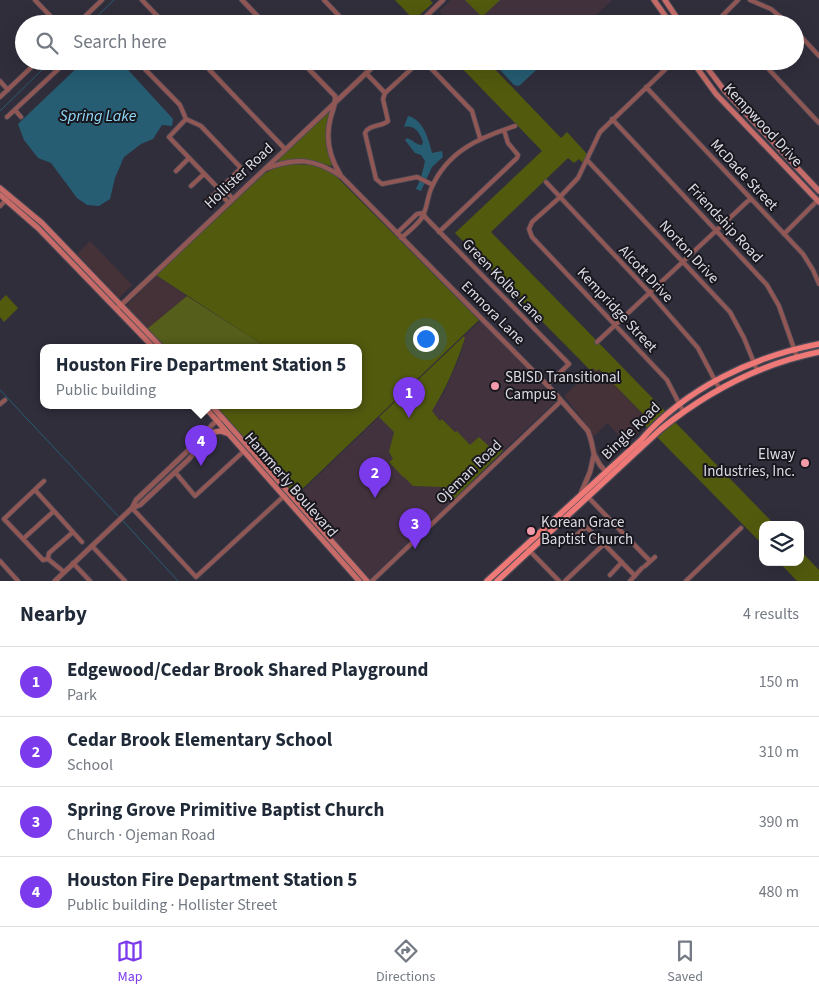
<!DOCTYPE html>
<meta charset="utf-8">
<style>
body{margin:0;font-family:"Source Sans 3",sans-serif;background:#f2f2f3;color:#1f2937}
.controls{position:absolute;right:15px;bottom:15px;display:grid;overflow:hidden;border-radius:10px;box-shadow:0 5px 20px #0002}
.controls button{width:45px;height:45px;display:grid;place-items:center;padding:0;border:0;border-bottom:1px solid #e0e1e3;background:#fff;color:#1f2937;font:25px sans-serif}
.you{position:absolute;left:425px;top:338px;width:18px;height:18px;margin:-12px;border:4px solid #fff;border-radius:50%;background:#1a73e8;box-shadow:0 0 0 8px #1a73e833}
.badge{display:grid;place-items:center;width:32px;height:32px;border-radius:50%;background:#7c3aed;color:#fff;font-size:16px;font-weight:700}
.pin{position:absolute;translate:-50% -41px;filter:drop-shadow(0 1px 2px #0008)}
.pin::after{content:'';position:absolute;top:26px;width:18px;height:15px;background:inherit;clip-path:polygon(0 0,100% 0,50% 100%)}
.popup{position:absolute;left:40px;top:344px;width:322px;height:65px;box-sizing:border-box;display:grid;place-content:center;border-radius:10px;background:#fff;filter:drop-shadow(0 1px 4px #0005);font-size:16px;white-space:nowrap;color:#747a83}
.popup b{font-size:19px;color:#1f2937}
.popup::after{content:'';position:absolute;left:50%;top:100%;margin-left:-10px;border:10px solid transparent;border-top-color:#fff}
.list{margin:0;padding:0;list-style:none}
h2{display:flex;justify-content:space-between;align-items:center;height:65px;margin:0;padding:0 20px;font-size:21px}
h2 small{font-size:16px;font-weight:400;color:#747a83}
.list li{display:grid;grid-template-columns:32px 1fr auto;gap:15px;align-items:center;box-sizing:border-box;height:70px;padding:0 20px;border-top:1px solid #e0e1e3}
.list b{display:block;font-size:19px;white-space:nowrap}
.list p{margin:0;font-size:16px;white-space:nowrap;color:#747a83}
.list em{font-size:16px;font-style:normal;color:#747a83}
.icon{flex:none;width:28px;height:28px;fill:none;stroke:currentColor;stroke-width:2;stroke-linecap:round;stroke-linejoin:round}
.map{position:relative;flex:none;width:819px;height:581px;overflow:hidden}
.search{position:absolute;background:#fff;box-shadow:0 5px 20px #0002;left:15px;right:15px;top:15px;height:55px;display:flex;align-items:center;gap:12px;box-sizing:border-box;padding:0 18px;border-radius:28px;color:#747a83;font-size:19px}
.sheet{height:345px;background:#fff}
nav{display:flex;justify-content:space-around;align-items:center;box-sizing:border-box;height:70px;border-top:1px solid #e0e1e3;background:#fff;font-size:14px;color:#747a83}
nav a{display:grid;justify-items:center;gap:2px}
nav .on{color:#7c3aed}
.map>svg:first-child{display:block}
</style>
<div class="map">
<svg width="819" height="581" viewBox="0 0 819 581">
<rect width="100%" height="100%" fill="#312e3c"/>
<!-- commercial -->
<path fill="#453238" d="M90,241L132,285L119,298L77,254Z
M156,275L187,296L147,329L127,308V305Z
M593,368L599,369L648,419L643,424L645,426L627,444L607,423L593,437L583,420L564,396Z"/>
<!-- education -->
<path fill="#42323e" d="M451,0H612L587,24H451L439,11Z
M480,321L537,379L553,397L555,402L503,451L500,448L495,452L470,445L457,431L455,432L443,419L441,421L431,411L444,393L460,356L465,338L464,336Z
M379,417L394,432L389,452L390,455L409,474L415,486L441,487L454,499L369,580L296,497Z"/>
<!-- green -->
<path fill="#525a0e" d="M395,0H430L433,3L414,20Z
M465,0H500L482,17Z
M455,61H487L561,138L567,132L587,154L583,163L579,159L574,163L568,158L491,232L665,411L648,428L643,424L648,419L599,369L596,371L593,368L591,371L455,233L542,151Z
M329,111L331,112C325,131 325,146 332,165L331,166L318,162L278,163L279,158Z
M291,164L314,165L333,173L479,320L295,496L215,405H358V347H266L156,275L265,173L277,167Z
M6,295L18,308L4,322L0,317V301Z
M464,336L465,338C456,365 447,387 432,411L440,421L442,419L455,432L457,431L470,445L479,437L495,452L500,448L503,451L454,499L441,487L413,486L405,478L406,476L404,478L389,462L393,459L389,452L394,432L379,417Z
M675,422L775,525H763V545L657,437Z
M800,550L819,570V581H797L779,562H800Z"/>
<!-- forest -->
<path fill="#565e1b" d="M187,296L266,347H164L147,329Z"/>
<!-- water -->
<path fill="#265d73" d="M84,61H120L173,119L172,126L162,125L153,139L141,144L124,157L115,178L110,199L99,206L87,205L77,198L51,163L38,158L24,140L18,124Z
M492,61H546L519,86L514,85Z
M408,116C423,119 429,140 432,153L442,151L443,157L432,167L421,191L416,189C421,179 423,171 425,161L421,155L415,153L405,140L407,138C413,140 416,145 422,145L423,142C419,131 414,125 404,127Z"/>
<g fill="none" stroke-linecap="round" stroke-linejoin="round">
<!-- stream -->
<path stroke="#265d73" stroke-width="1" d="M89,24L114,0
M0,111L51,61
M0,390L118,516
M123,521L178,581"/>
<!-- minor casing -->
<g stroke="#4d4a57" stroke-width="5.5">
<path id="minor" d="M35,0L58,24
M142,0L165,24
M324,0L347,24
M750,0L771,9L789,24
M77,24L102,0
M714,24L738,0
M795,30L819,56
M137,61L180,105L186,119L201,126L241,168L206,203
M201,61L285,149
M424,61L472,111L480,138
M674,61L600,132L578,178L559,198L532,222L529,229L532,237L667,380L683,411
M761,61L819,123
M366,73L385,93L383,99L388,121C382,127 369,124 365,133L376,179L382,184L417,177L433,185
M0,81L8,90
M646,87L803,254L813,270L819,284
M385,93L420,61
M0,97L38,61
M15,110L21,117
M7,117L67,61
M186,119L169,137L216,186L219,189H224L233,199
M612,119L767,285L779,306L797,357
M587,160L730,312L744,338L757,370
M176,171L189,158
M546,182L650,293L698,348L719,388
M191,186L204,174
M219,189V193L229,203
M0,206L7,199
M423,213L426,218L569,364L547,385
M439,232L517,158L518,155L508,143L504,130
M397,233L417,214L423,213
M784,234L818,200
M401,238C408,232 416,226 421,219C427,211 427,198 431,189C447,151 479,138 515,126
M597,342L750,199
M0,404L5,400
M175,472L195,496L244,451
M44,481L4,519L43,560L48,559L64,572
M35,490L82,542
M588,497L650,561
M132,508L196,577L284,496
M582,523L604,544
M573,538L586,527
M23,539L54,511
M92,546L125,581
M525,546L559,581
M48,559L49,553L73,532
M0,561L18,581
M73,563L90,581
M645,566L655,557
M610,575L622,562
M372,581L561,401
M565,581L604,544L635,576
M630,581L642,568
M686,581L741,528"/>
</g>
<!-- tertiary casing -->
<g stroke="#4d4a57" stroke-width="6">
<path id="tertiary" d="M242,0L265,24
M418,24L443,0
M301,61L335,96C336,104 333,109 331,116C325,137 328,155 340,174
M265,169C295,157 315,158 342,177L551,389L588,431L591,440L594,454L600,465L607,473
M119,307L379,61
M581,493L590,472L594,454
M132,508L140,505L189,459L211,432
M55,581L132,508L136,500L196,443L213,424L222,417"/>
</g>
<!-- secondary casing -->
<g stroke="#4d4a57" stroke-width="7">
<path id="secondary" d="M654,0L671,24
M665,0L681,24
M692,61L716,94L819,202
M702,61L724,90L819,191
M0,188L42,223L161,347
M0,195L38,228L153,347
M203,405L359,581
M211,405L367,581
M210,433L220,431L229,434"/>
</g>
<!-- primary casing -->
<g stroke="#4d4a57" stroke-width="8">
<path id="primary" d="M487,581L641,440C686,388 752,357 819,344
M497,581L661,429C707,392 760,364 819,352"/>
</g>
<!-- minor -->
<use href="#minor" stroke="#915754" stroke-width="4"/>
<!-- tertiary -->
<use href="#tertiary" stroke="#915754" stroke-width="4.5"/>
<!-- secondary -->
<use href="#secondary" stroke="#c66b67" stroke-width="5"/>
<!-- primary -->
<use href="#primary" stroke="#ef7976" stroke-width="5.5"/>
</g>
<!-- markers -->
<g fill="#f39aa9" stroke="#18171e" stroke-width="2">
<circle cx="495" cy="386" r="5"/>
<circle cx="805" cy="463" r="5"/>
<circle cx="531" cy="531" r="5"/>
</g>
<g text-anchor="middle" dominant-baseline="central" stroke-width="4" stroke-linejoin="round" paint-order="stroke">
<!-- street labels -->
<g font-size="15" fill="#dddce5" stroke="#18171e">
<text transform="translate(763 125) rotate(47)">Kempwood Drive</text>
<text transform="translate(744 175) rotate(47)">McDade Street</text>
<text transform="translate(239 176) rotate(-43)">Hollister Road</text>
<text transform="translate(725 223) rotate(47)">Friendship Road</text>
<text transform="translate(689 252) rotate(47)">Norton Drive</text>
<text transform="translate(646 274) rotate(47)">Alcott Drive</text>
<text transform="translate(503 281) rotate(46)">Green Kolbe Lane</text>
<text transform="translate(617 310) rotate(47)">Kempridge Street</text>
<text transform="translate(493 313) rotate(45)">Emnora Lane</text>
<text transform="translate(631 431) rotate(-44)">Bingle Road</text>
<text transform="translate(469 472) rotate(-44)">Ojeman Road</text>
<text transform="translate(291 485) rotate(49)">Hammerly Boulevard</text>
</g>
<!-- poi labels -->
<g font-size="15" fill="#dddce5" stroke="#18171e" text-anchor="start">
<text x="505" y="377">SBISD Transitional<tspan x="505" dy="17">Campus</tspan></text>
<text x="795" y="454" text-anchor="end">Elway<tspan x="795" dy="17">Industries, Inc.</tspan></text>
<text x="541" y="522">Korean Grace<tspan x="541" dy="17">Baptist Church</tspan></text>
</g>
<!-- water labels -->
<g font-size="16" font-style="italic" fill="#91dafa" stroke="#18171e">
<text x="98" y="116">Spring Lake</text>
</g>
</g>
</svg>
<div class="controls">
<button><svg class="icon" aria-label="layers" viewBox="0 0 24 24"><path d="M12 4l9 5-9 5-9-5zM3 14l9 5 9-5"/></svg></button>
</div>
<div class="you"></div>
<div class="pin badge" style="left:409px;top:418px">1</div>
<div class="pin badge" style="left:375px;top:498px">2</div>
<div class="pin badge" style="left:415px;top:549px">3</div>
<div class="pin badge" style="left:201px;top:466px">4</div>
<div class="popup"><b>Houston Fire Department Station 5</b>Public building</div>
<div class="search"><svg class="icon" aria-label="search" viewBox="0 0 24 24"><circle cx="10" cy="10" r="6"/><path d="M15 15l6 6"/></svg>Search here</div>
</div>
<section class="sheet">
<h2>Nearby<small>4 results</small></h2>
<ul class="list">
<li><span class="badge">1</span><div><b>Edgewood/Cedar Brook Shared Playground</b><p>Park</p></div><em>150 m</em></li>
<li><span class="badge">2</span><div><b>Cedar Brook Elementary School</b><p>School</p></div><em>310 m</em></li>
<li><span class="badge">3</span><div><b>Spring Grove Primitive Baptist Church</b><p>Church · Ojeman Road</p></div><em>390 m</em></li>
<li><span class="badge">4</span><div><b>Houston Fire Department Station 5</b><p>Public building · Hollister Street</p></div><em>480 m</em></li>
</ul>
</section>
<nav>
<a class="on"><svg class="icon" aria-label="map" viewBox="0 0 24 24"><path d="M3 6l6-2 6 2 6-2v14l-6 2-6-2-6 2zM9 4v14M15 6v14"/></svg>Map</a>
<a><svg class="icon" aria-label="directions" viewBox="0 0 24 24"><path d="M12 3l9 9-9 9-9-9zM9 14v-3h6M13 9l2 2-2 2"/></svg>Directions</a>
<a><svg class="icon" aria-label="saved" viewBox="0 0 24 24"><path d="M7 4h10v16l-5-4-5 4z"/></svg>Saved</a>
</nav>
